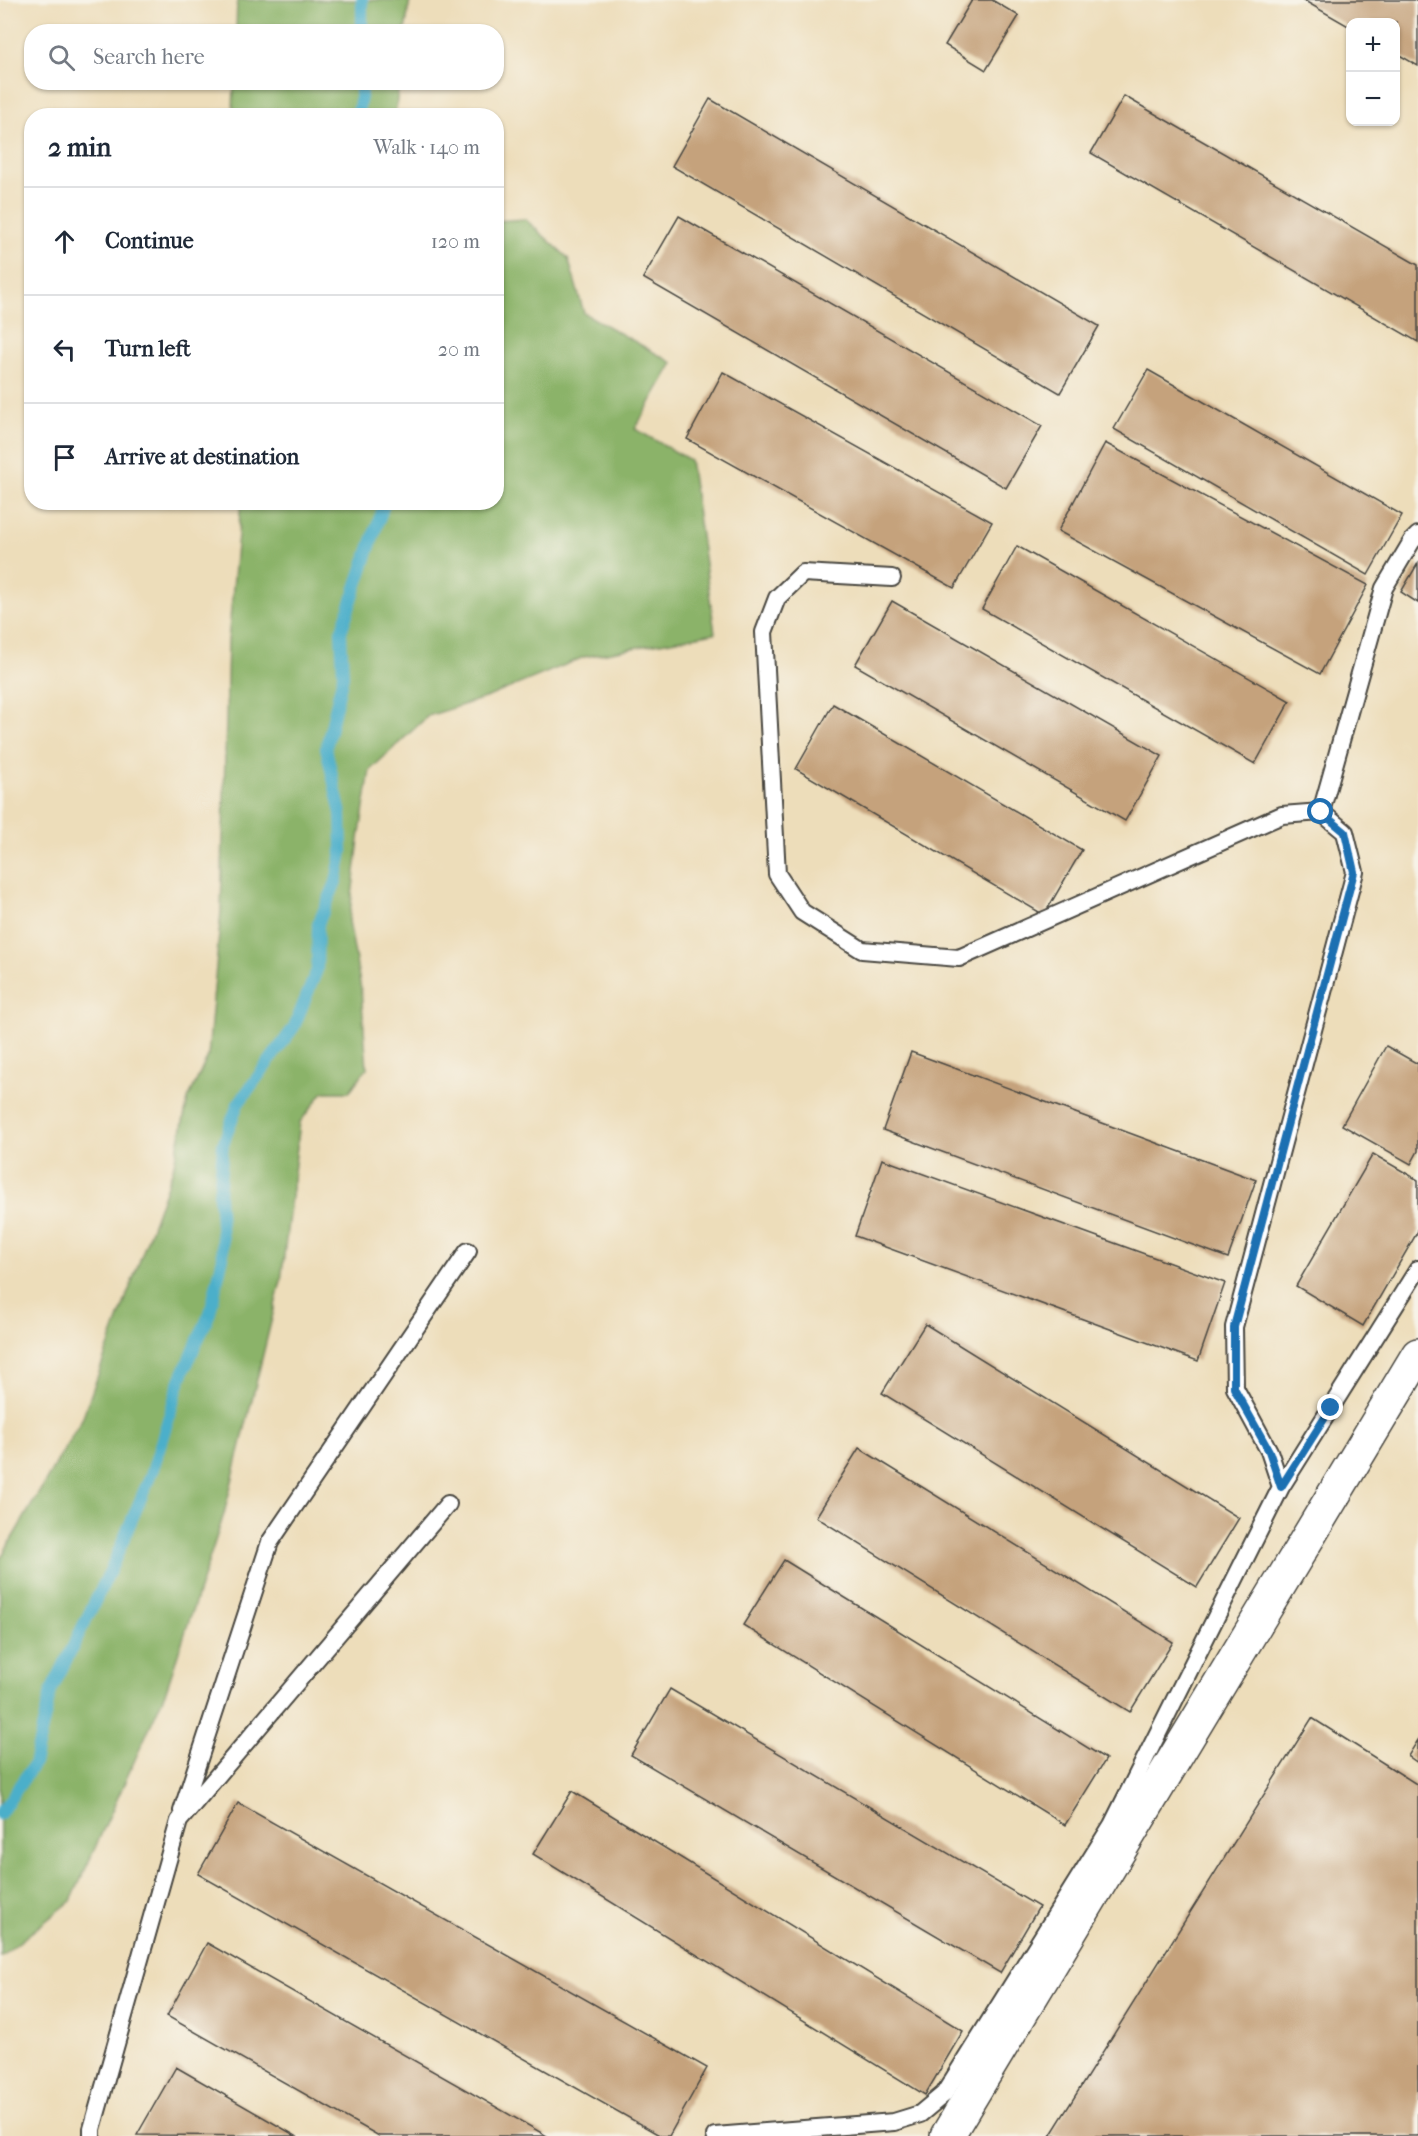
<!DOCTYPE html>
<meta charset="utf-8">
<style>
body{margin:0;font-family:"IM FELL French Canon",serif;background:#f6f6f7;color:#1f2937}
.controls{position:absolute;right:18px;top:18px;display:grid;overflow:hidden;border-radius:12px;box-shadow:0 2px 4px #0004}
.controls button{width:54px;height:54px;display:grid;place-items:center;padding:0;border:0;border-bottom:2px solid #e0e1e3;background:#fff;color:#1f2937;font:30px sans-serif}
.stop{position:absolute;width:18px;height:18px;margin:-14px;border:4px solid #1f6fb2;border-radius:50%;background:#fff}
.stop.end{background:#1f6fb2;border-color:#fff;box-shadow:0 2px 6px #0008}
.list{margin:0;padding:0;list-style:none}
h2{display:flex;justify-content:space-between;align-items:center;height:78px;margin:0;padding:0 24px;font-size:26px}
h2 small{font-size:20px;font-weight:400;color:#747a83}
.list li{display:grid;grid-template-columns:39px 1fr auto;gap:18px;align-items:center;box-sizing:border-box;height:108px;padding:0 24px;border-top:2px solid #e0e1e3}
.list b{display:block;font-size:22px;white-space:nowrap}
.list em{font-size:20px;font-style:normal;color:#747a83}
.icon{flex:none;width:33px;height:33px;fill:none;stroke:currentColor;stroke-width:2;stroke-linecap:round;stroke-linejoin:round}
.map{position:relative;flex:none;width:1418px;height:2136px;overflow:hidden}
.search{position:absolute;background:#fff;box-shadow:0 2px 4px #0004;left:24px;top:24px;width:480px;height:66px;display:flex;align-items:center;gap:15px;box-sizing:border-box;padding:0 21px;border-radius:24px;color:#747a83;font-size:22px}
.panel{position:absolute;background:#fff;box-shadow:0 2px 4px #0004;left:24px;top:108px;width:480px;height:402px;border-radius:24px}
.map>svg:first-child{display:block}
</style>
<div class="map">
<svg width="1418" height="2136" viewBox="0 0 1418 2136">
<rect width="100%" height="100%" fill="#f7f3e8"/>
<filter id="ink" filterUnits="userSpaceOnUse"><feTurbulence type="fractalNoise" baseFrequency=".0167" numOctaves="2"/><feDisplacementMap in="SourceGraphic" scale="12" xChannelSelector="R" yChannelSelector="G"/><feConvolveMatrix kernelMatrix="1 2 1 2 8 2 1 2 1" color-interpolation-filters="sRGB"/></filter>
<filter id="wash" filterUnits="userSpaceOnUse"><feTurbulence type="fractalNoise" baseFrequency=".008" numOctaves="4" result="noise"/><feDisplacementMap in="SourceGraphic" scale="24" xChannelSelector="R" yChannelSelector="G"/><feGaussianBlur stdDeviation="1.35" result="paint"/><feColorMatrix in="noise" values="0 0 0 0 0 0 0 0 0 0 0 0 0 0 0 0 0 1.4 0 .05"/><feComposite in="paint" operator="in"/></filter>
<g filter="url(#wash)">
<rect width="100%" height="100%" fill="#edddba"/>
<!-- forest -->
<path fill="#8bb369" stroke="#5b6f4a" stroke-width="1.5" d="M237,0H410L405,31L236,32Z
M234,83V82L399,83L395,115L233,116Z
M525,219L568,258L584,313L673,363L635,429L690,460L715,633L584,657L488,697L428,716L370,770L359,839L349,921L361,989L367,1068L349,1092H323L300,1122L281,1281L224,1514L166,1691L71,1901L0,1957V1559L82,1419L173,1169L188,1099L208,1056L221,911L228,641L241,503L496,502L497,221Z"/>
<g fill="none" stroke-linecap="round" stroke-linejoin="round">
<!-- stream -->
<path stroke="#4bafca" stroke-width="12" d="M362,0V32
M357,116L361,97V82
M0,1814L34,1764L51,1691L111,1569L152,1472L180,1380L210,1313L223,1257L219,1195L223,1144L238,1104L294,1027L317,970L318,924L336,882L342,852L341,814L326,748L343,676L341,632L385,502"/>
</g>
<g id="blocks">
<!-- building -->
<path fill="#c5a27c" d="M972,0H992L1019,16L986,70L945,45Z
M1303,0H1418V66L1396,53V22H1350V27Z
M1124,96L1418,265V342L1091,153Z
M710,99L1099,326L1060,393L672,166Z
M679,216L1042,426L1006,488L643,278Z
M1148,370L1402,515L1368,575L1114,429Z
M723,372L992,522L954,588L687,439Z
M1105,443L1368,585L1320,674L1058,531Z
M1017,546L1290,701L1255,764L982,609Z
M1418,563V603L1401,592Z
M892,601L1162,756L1125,821L855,665Z
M833,704L1082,850L1044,915L796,769Z
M1386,1046L1418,1064V1151L1411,1164L1342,1125Z
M911,1052L1256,1180L1228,1258L883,1130Z
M1373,1154L1418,1180V1231L1363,1326L1296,1286Z
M882,1159L1225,1283L1198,1361L855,1236Z
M925,1324L1239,1518L1197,1587L882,1393Z
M859,1448L1173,1642L1130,1712L816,1517Z
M784,1560L1106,1759L1065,1825L743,1625Z
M670,1689L1039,1907L1000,1973L631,1755Z
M1312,1718L1418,1785V2136H1050Z
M1418,1740V1763L1408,1756Z
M572,1791L963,2031L925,2095L533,1854Z
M238,1803L707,2068L669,2136H661L198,1874Z
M207,1943L547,2136H379L167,2016Z
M176,2067L296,2136L137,2135Z"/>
</g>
</g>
<g filter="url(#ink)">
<use href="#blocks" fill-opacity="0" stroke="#484640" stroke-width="1.5"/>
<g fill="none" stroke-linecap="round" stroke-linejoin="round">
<!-- service casing -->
<g stroke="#484640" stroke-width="20">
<path id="service" d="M1321,812L1384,588L1412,541L1418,535
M1281,1487L1418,1269
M182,1811L270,1542L468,1251
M92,2136V2129L179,1821L448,1504
M715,2136L894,2122L920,2114L944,2094L1112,1825L1281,1487L1269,1451L1235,1388L1234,1327L1355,872L1345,832L1321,812L1282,815L959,958L862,950L802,912L777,874L764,632L777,598L803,573L892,578"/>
</g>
<!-- tertiary casing -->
<g stroke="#484640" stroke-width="36">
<path id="tertiary" d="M947,2136L1418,1355"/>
</g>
<!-- service -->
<use href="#service" stroke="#fff" stroke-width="16"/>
<!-- tertiary -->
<use href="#tertiary" stroke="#fff" stroke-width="33"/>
</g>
</g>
<g fill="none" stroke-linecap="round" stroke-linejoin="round" filter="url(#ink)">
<!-- route -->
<path stroke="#1f6fb2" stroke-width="8" d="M1321,812L1345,832L1354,872L1234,1327V1388L1269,1451L1281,1487L1331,1408"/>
</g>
</svg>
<div class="controls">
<button>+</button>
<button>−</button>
</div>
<div class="stop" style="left:1321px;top:812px"></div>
<div class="stop end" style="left:1331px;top:1408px"></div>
<div class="search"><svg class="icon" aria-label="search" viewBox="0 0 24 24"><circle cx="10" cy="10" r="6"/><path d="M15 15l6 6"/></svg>Search here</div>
<section class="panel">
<h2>2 min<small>Walk · 140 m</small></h2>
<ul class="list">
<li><svg class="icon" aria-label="ahead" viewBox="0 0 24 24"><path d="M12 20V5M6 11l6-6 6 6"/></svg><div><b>Continue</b></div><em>120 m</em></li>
<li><svg class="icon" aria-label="left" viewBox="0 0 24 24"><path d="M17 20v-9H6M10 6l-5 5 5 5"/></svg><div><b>Turn left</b></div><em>20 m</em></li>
<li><svg class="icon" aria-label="arrive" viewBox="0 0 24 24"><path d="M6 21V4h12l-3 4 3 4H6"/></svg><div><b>Arrive at destination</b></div></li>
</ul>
</section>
</div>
